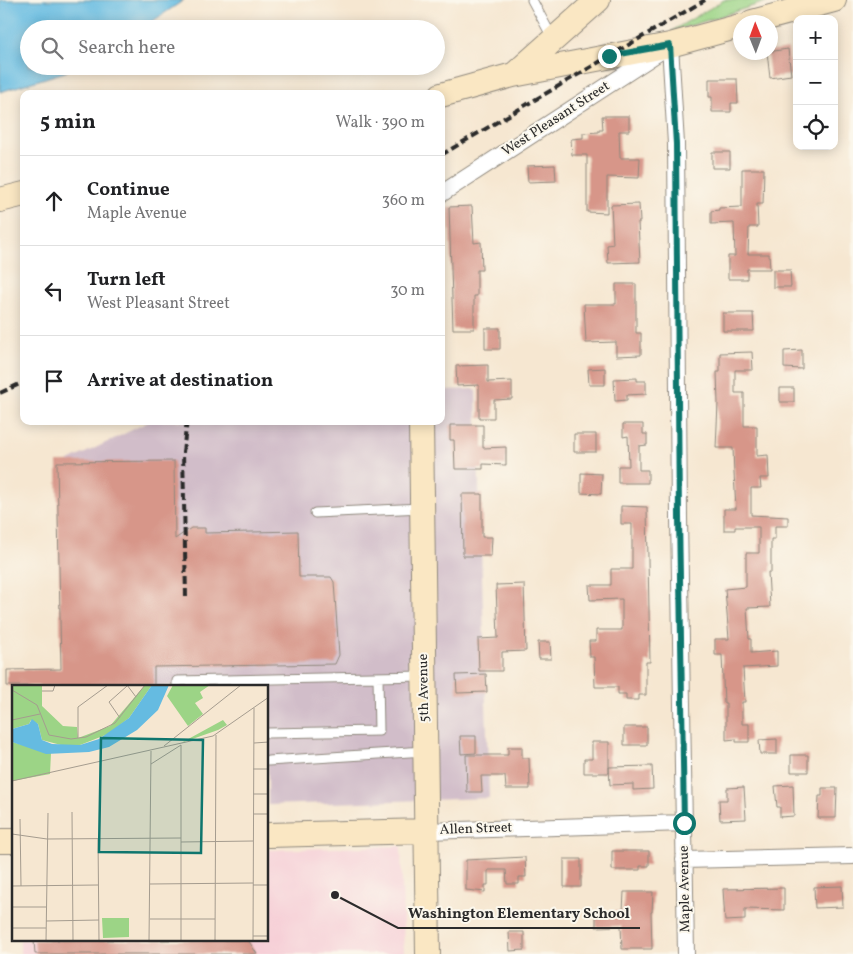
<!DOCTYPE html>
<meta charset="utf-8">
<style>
body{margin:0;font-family:Vollkorn,serif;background:#f6f6f6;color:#202124}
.controls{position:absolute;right:15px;top:15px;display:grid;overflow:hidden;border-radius:10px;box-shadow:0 2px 12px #0003}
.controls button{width:45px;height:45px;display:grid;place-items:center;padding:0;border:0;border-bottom:1px solid #e0e0e0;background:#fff;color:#202124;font:25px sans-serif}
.compass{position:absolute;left:733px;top:15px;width:45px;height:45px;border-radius:50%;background:#fff;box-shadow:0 2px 12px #0003;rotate:359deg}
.stop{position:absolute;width:15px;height:15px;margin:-11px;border:4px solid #0f766e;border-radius:50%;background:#fff}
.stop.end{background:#0f766e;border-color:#fff;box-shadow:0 1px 5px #0008}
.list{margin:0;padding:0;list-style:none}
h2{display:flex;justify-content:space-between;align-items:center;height:65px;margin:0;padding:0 20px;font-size:21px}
h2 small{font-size:16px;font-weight:400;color:#757577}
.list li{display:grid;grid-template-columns:32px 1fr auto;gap:15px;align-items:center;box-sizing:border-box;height:90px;padding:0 20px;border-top:1px solid #e0e0e0}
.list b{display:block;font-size:19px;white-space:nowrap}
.list p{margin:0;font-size:16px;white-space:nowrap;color:#757577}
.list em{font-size:16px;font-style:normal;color:#757577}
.icon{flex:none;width:28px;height:28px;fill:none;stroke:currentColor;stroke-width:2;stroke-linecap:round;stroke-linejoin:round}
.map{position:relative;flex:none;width:853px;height:954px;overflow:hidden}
.search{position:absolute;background:#fff;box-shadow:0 2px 12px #0003;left:20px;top:20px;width:425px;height:55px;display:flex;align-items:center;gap:12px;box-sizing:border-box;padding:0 18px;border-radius:28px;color:#757577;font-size:19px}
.panel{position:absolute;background:#fff;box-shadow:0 2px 12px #0003;left:20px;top:90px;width:425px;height:335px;border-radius:10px}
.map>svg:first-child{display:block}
</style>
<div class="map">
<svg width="853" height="954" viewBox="0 0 853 954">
<rect width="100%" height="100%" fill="#fbf7ec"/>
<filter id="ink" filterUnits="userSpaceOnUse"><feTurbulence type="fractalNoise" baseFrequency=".02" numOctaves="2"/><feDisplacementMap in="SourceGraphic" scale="10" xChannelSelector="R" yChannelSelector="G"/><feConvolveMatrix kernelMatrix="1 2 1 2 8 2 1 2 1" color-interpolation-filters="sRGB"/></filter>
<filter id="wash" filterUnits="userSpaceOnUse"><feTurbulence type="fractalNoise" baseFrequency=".0096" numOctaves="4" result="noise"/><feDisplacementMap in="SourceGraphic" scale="20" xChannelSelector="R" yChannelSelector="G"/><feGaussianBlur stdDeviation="1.12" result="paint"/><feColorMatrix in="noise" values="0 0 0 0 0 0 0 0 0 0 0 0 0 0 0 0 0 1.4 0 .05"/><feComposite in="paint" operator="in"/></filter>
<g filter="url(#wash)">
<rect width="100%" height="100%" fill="#f6e7d1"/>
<!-- built -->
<path fill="#f6cfd7" d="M401,846L404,954H20V940H268V850Z"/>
<!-- industrial -->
<path fill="#d1bdc9" d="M476,389L489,798L268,805V686H74L67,462L150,421H441V390Z"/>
<!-- green -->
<path fill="#9cd486" stroke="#648058" d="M724,0H772L670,32Z"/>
<!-- water -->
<path fill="#65bbe1" stroke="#487386" d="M0,0H184L141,29H29V66H75L65,72L0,92Z"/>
<g id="blocks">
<!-- building -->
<path fill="#d79689" d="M788,49L791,75L770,78L767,52Z
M709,79H737L738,103H731V112H712V97H709Z
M602,116H629V131H619L620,158H640L639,178L607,177V213L587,212V155H572L571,139L583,138V133L599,132V130H603Z
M712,152H730V168H712Z
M555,165L556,181L528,182L527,166Z
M742,169H764L763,204H757L758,227H749L748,254H769L770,269H747V279H728V256H735L734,223L711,224V211L719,210V208L742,207Z
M639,204L640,222H638L640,262L608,263L607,245L613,244L611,205Z
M472,206L474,243L481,242L482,270H477V296H474V329H453L449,207Z
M773,270H790L791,287H773Z
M616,284H636V333H641V355L616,356V342L586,343L584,304H616Z
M723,313H753L754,331H723Z
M485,328H500V349H485Z
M802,350V369L784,368V351Z
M752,352L753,370H735V393H744V426H757V456L768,455L769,478H760L761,488H751V515L788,517V526H775V539H771V572H768L770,607L747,608L749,639H751V653L777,651V666L743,668L745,702H742V724H749V742H736V739L726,740V703H724L722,655H715V639H729L725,589L746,587V553H759V527H735V530H724V509H736L734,473L733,448H716L718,403L717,372H720V353Z
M488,365V382L512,381V399L494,400V418H479V385L457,386L456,366Z
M605,368V385H589L588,369Z
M637,378V381H646V394L627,395V400L615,401L614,379Z
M780,388H794V402H780Z
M623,424H643V434H647V445L639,446V470H648V483H618V466H629L628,436L623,437Z
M450,425H483V448L506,447V465L483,464V469H455L454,440H450Z
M574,434H596V452H574Z
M174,461L175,539L191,528H205V533L298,531L299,577H331L334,582L339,655L335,664L154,667V686H7V670L61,669L57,462Z
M581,473L602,474L601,494L581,493Z
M462,494H482V537H492L491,556H463Z
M621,506L647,507L650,662H646V695H639V700H626V694H618V687H595L594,657H590L589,641H596V630H622V599L590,600L589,585H611V569H632V524H621Z
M524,584L526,651L502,652V671H479L478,639L498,638L496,585Z
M538,642H550L551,659H539Z
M486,674L487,692L457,693L456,675Z
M624,727H647V745H624Z
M460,736H476V753L461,754Z
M777,739V754H760L759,740Z
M592,742H609V773H584V759H592Z
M508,747H522V758H529L530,789H506L505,776H481L482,792H467L466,755H508Z
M791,755H808V772H791Z
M652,766L653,789L633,790V784L610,785L609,767Z
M793,785L794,816L780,817V807H777L775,786Z
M744,787L746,819L720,820L719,800H727V788Z
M822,788H837L836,818H818L819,796H822Z
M612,851H649V866H640V870H612Z
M525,857L526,877H519V884H507L506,870H488V885H485V892L466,890V860Z
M564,859H581V887H564Z
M842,886L843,907L815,908L814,887Z
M784,888V910L745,909V920L725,921L723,889Z
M624,892H653L652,912H651L652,949H622L621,926L596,927V912L623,911Z
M509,932H524V950L510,951Z
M34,940H248L257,954H35Z"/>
</g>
</g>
<g filter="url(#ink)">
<use href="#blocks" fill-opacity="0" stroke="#90897e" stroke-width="1"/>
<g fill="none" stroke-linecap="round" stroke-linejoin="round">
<!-- lane casing -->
<g stroke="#90897e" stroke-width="11">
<path id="lane" d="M532,0L553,39
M315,513L422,508
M177,686V681L424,676
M268,733L379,731L378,677
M268,761L425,751"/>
</g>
<!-- street casing -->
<g stroke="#90897e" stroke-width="18">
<path id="street" d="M441,194L670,45L676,144L679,517L686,954
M426,831L684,823
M684,860L853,856"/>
</g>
<!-- secondary casing -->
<g stroke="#90897e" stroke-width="26">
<path id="secondary" d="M752,22L834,0
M515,74L598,0
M441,95L513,75L670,45L740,26
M0,200L24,194
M421,421L428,954
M268,835L426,831
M0,841H14"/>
</g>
<!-- lane -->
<use href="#lane" stroke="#fff" stroke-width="9"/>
<!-- street -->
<use href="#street" stroke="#fff" stroke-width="16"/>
<!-- secondary -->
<use href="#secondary" stroke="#fae7c3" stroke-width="24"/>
<!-- rail -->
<path stroke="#2b2b2b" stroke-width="4" stroke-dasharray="8 4" stroke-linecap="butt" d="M441,155L705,0
M0,393L24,382
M186,597L183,452L187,421"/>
</g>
</g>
<g fill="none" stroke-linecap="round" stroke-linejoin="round" filter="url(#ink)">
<!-- route -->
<path stroke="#0f766e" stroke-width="6" d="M609,56L670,45L676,144L679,517L684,823"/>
</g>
<g text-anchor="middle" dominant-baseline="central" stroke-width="4" stroke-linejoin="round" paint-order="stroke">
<!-- street labels -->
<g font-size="14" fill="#2b2b2b" stroke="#fbf7ec">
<text transform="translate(556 119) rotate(-33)">West Pleasant Street</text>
<text transform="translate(424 688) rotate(-91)">5th Avenue</text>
<text transform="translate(476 829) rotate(-2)">Allen Street</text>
<text transform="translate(685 889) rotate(-91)">Maple Avenue</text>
</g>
</g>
<!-- overview -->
<g transform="translate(12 685)">
<rect width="256" height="256" fill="#f6e7d1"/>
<path d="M0,0H30V21L51,41L65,42L66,53L98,41L133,0H140L117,33L96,49L68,60H49L30,55L26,39L19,35L17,39L0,44ZM161,0H198L188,7L191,13L183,18L191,29L176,41L155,11ZM211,35L215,40L206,45L169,58ZM0,57L39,68L38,89L0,96ZM90,233H117V252L91,253Z" fill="#9cd486"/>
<path d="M140,0H157L146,25L125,45L97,62L77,67L34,69L0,57V44L17,39L20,34L26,39L30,55L40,59L68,60L87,54L117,33Z" fill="#65bbe1"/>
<path fill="none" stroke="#a59c8f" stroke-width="1" d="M115,0L124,12M0,5L25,20L37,50L59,54L74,52L103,38L133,0M30,6H41L43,0M108,33L97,17L115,1M0,35L28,29M66,53V22L96,0M242,58L257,57M152,61L229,0M139,79L169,60V256M241,84H257M0,96L201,51L257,12M241,109H257M60,127L61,256M241,129H257M8,134L9,201M0,149L35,154L169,153M86,153L87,256M169,157L241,156M138,199L241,198M241,200H257M0,201L86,200M0,222H34M138,234H203M34,236L87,235M0,243H34M241,251H257M34,256L36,128M137,256L139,66M203,256L204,50M241,256L242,23"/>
<path fill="#0f766e" fill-opacity="0.15" stroke="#0f766e" stroke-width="2.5" d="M89,53L191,55L189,168L87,167Z"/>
<rect width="256" height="256" fill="none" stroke="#2b2b2b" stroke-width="2.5"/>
</g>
<!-- callouts -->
<path fill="none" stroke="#2b2b2b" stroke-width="2" d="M335 895L398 928H640"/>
<circle fill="#2b2b2b" stroke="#fbf7ec" stroke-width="2" cx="335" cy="895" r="5"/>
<g font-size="15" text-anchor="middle" font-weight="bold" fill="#2b2b2b" stroke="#fbf7ec" stroke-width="4" stroke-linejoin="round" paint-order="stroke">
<text x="519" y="918">Washington Elementary School</text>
</g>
</svg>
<div class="controls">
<button>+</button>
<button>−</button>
<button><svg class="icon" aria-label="locate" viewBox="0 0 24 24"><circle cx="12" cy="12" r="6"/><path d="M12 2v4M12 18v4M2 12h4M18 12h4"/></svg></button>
</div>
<svg class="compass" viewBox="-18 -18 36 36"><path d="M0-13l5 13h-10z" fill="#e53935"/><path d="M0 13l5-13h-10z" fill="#757577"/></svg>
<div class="stop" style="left:684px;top:823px"></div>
<div class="stop end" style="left:609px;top:56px"></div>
<div class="search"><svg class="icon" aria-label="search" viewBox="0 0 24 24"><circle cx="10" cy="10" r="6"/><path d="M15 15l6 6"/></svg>Search here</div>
<section class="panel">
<h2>5 min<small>Walk · 390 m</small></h2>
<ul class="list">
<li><svg class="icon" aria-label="ahead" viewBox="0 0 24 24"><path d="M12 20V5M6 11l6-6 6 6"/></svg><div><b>Continue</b><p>Maple Avenue</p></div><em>360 m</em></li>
<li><svg class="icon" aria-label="left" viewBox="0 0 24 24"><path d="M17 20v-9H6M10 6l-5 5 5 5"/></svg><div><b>Turn left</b><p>West Pleasant Street</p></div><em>30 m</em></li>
<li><svg class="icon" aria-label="arrive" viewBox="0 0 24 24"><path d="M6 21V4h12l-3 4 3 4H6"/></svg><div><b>Arrive at destination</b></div></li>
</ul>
</section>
</div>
